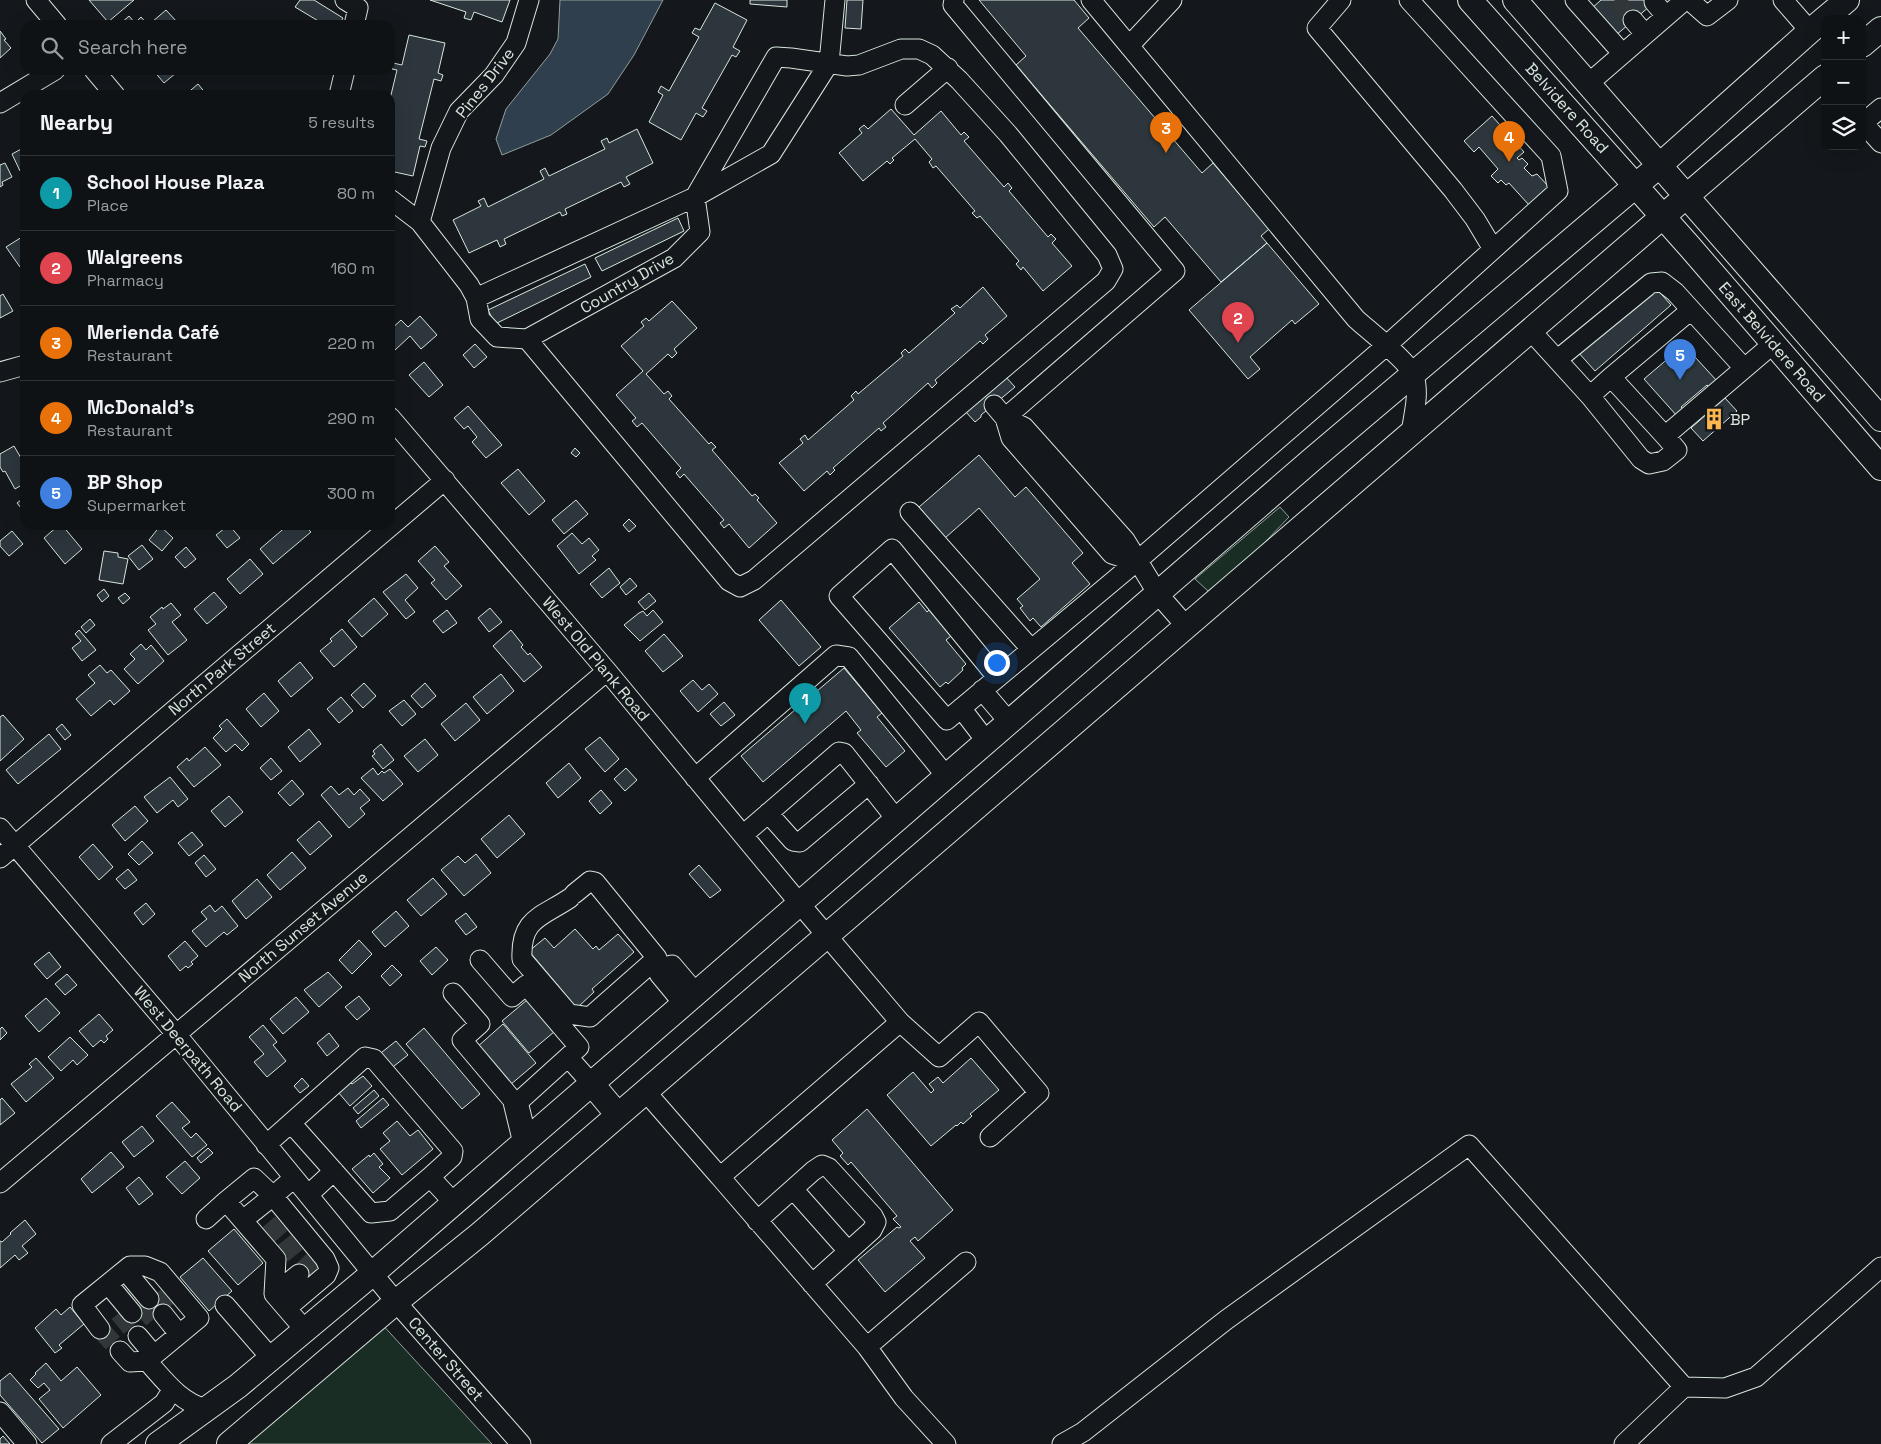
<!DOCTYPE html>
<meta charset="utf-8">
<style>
body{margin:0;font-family:"Space Grotesk",sans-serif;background:#1d2022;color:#f1f3f6}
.controls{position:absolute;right:15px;top:15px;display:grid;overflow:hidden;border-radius:10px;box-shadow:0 5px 20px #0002}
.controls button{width:45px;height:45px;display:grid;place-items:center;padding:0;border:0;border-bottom:1px solid #2f3234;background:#0f1215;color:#f1f3f6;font:25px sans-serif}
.you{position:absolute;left:996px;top:662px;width:18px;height:18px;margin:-12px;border:4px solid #fff;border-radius:50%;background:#1a73e8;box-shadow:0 0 0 8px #1a73e833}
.badge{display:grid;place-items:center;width:32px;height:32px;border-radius:50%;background:#d93025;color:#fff;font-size:16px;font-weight:700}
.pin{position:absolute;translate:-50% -41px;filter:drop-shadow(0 1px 2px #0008)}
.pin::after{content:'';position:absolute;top:26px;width:18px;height:15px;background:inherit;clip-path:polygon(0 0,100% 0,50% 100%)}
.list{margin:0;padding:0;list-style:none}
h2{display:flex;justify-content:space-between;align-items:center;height:65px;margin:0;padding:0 20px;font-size:21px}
h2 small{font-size:16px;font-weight:400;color:#9b9ea0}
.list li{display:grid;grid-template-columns:32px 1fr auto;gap:15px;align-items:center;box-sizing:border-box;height:75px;padding:0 20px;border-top:1px solid #2f3234}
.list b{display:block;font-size:19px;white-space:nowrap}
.list p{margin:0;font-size:16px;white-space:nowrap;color:#9b9ea0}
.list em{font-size:16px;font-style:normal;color:#9b9ea0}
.icon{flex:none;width:28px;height:28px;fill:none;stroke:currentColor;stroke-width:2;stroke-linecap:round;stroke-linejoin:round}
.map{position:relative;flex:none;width:1881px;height:1444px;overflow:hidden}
.search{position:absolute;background:#0f1215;box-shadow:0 5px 20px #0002;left:20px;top:20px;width:375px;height:55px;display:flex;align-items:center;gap:12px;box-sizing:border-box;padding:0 18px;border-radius:15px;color:#9b9ea0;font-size:19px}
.panel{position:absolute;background:#0f1215;box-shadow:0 5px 20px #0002;left:20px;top:90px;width:375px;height:440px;border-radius:15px}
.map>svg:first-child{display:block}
</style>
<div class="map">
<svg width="1881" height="1444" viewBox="0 0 1881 1444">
<rect width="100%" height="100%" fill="#14181c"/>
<!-- green -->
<path fill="#1a2d24" stroke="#939e99" d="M1280,507L1289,517C1264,543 1239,571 1208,591L1195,579Z
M379,1321L492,1444H233Z"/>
<!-- water -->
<path fill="#2f3f4d" stroke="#939e99" d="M560,0H663L634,55L608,94L551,135L502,155L496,139L506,109L550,54L558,39Z"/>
<!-- building -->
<path fill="#2c363c" stroke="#d8e6dc" d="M89,0H134L108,22Z
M300,0H314L343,18L339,25H325L295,7Z
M430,0H510L502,22L474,12L471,20L464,18L466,12Z
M750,0H787V7L750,4Z
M847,0H863L861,29L845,28Z
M979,0H1074L1089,18L1078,28L1202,173L1213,163L1269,229L1261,236L1267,243L1221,282L1165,217L1154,227L1016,65L1026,56Z
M1601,0H1657L1615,36L1591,9Z
M715,3L747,20L733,47L740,51L736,57L732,55L702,108L707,111L703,117L696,113L681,140L649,122L663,95L658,92L661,86L669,91L699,37L692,33L695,28L700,30Z
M166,10L177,22L174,25H155L152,22Z
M129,16L135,23L141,17L148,25H119Z
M0,31L6,39L4,40L11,48L0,58Z
M409,35L445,43L438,73L443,75L441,81L434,79L419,139L427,141L425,147L420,146L413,176L390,171V99L397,70L392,69L393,63L402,65Z
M153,70H173L176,73L164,83Z
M198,84L207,95H185Z
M891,109L914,135L941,111L961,135L964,132L969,137L964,141L1004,187L1008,183L1012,188L1009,191L1048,237L1051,234L1056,239L1052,243L1072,266L1043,291L1023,267L1021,270L1016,264L1019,261L980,216L977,218L972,213L975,211L936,166L933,168L929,162L932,159L915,139L892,158L894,160L890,164L887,161L863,181L839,153L862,133L859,129L864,125L868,129Z
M1492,116L1524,152L1517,158L1519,160L1522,158L1528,164L1524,168L1532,176L1537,174L1549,187L1529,205L1509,183L1506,185L1501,180L1498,183L1491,176L1498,169L1479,147L1474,152L1464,141Z
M637,129L653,163L626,177L630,184L624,187L621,182L565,209L567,214L562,216L560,212L504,239L506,244L500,247L497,240L469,253L453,220L481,206L478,201L484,198L488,207L544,179L540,171L545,168L549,176L605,149L601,141L607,138L609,143Z
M25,147V174L23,170L20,171L12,154Z
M5,163L12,177L2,182L3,185L0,187V165Z
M678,218L684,231L602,271L595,258Z
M22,237L25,241V264L20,267L6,247Z
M1267,243L1319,304L1295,324L1292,320L1250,357L1260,369L1248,379L1189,310Z
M585,264L591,277L495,324L488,310Z
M1654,286L1671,305L1595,371L1578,352Z
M983,287L1007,316L985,335L988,339L983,344L980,341L935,380L937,383L932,388L928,383L883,423L886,427L881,431L879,428L833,468L835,470L830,475L827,471L804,491L779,463L803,443L800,439L805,435L808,440L854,400L851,396L856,391L858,394L903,356L901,353L905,349L909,353L955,313L951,309L957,305L960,308Z
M3,294L13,311L0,318V296Z
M672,301L697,328L674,349L677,353L672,358L668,354L646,374L664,394L668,391L672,396L669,399L709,444L711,442L716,447L712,450L752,496L755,494L759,498L757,500L777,523L749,548L729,524L724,528L720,523L724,520L684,474L680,478L676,473L681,468L642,423L637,427L632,421L636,418L616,395L643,371L621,346L644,326L641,322L646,318L649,321Z
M420,316L437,335L421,349L410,336L394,351L390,346V330L401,320L408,327Z
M475,344L487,357L474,368L463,355Z
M1684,345L1717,381L1709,387L1707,385L1681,407L1684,410L1677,416L1644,379Z
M424,362L443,385L429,397L409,375Z
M1005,376L1015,387L981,415V417L975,422L965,411Z
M1725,398L1737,411L1703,441L1691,428Z
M468,406L502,445L486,458L472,442L477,437L468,426L464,429L454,418Z
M14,446L25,465V483L15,489L5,471L3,472L0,467V454Z
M575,448L580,453L576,457L571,453Z
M979,455L1015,497L1026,487L1083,553L1072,563L1090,584L1041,627L1033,618L1030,621L1020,608L1023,606L1017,599L1040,579L979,508L945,538L919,507Z
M518,469L545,501L529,515L501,483Z
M25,497V513L17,503Z
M576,500L588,514L564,534L552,520Z
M629,519L636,526L629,532L623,525Z
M59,525H62L82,549L65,564L44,538Z
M229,525L240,538L227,548L216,535Z
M288,525H304L311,532L273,564L260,549Z
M160,526L173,538L162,551L149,540Z
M12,531L23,544L9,556L0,546V541Z
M572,533L582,544L589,538L599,550L592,556L596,560L579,574L557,546Z
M142,545L153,559L139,570L128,556Z
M435,546L449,562L444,566L462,586L446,600L431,583L435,580L418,561Z
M186,547L196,559L185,568L175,557Z
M104,551L118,553V557L128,559L123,584L99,580Z
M250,559L263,574L240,594L227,579Z
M609,568L620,583L602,598L590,584Z
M406,574L418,588L405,600L415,612L406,619L383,592Z
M630,578L637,586L626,595L620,587Z
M104,589L109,596L102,602L97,595Z
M214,592L227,607L207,624L194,609Z
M125,593L130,598L123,604L118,598Z
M649,593L656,601L645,610L638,602Z
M374,598L388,614L362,637L348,621Z
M781,600L821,647L799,666L759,620Z
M919,602L927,612L929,610L951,636L946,640L966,664L962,668L963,670L948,684L946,682L940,687L889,628Z
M171,603L181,615L172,622L187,640L168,655L148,630L156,624L150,617L162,607L163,609Z
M490,608L502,622L489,632L478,618Z
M447,610L457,623L443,633L433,621Z
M653,610L663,622L640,641L624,625L639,613L643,611L647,616Z
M90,619L95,625L86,633L81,627Z
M342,629L357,647L334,667L320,651L332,641L330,639Z
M79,630L96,650L82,661L72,648L81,641L75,634Z
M511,630L523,645L521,647L528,655L530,653L542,667L524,682L493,646Z
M664,634L683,656L663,672L645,651Z
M141,644L146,650L151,645L164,661L138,684L124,669L135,659L130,654Z
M300,662L313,678L291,697L278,681Z
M100,665L107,673L111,670L130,691L114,705L110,700L91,716L76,699L95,683L88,675Z
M844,668L882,713L877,717L905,751L886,767L857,733L861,730L846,711L763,782L741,756Z
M501,674L514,691L487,714L473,697Z
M693,680L702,690L709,684L718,694L698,712L680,691Z
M364,683L376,696L363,708L351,695Z
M425,683L436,696L422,708L411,696Z
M264,693L279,711L261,727L246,709Z
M341,697L353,711L339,723L327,709Z
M404,700L416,714L402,726L389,711Z
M724,702L735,715L721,726L710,714Z
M466,703L480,720L455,741L441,724Z
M3,715L24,739L0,761V717Z
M227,719L249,744L242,751L235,744L226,752L213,738L222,729L219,726Z
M62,724L71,735L65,740L56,729Z
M309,729L321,744L300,762L288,747Z
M49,734L61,749L18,784L6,770Z
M600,737L619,759L605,772L585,749Z
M425,739L438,755L418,772L404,756Z
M381,744L394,760L383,769L372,756L375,754L373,751Z
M205,747L221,765L194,787L177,767L187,758L189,761Z
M271,758L282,771L271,780L260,768Z
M569,763L581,778L558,798L546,783Z
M373,768L378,775L382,771L384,773L390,769L403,784L383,801L361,778Z
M626,768L637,780L625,791L614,779Z
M170,777L188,799L178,807L173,800L157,813L144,797Z
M292,780L304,794L290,806L278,793Z
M331,786L339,795L348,788L354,795L360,789L370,800L360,808L365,814L349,828L321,795Z
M601,790L612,803L600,814L589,801Z
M229,796L243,812L225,827L211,811Z
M135,806L148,821L125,841L112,825Z
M509,815L525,834L497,858L481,839Z
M319,821L332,836L310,855L297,840Z
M192,832L203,845L189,856L178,843Z
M142,841L153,853L139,865L128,854Z
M93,844L113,867L99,880L79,857Z
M292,852L306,868L280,890L267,875Z
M476,854L491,873L464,896L441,870L458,856L465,863Z
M204,855L216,869L206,877L195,863Z
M699,865L721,890L710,898L689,874Z
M128,869L137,880L125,889L116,879Z
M433,878L447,894L421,916L407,900Z
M257,879L272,897L246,919L232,901Z
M146,903L155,914L143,925L134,913Z
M210,905L215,912L222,906L238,926L227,935L224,932L206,947L192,931L207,919L201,912Z
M396,911L409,926L385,947L372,932Z
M466,913L477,927L466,935L455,921Z
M575,929L593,949L596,946L599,950L618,934L634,952L592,989L594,992L577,1008L529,951L545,938L554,948Z
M359,940L372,954L352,974L339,960Z
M185,941L198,956L191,962L193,964L188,968L186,966L180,971L168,956Z
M436,947L448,960L432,975L420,961Z
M49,952L61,967L47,979L34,964Z
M392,965L402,975L390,986L381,976Z
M328,972L342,987L319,1007L304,990Z
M67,974L77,985L65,995L55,984Z
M359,996L370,1009L357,1020L345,1007Z
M296,997L309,1012L283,1034L270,1019Z
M46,998L60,1013L39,1032L25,1016Z
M527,1000L554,1032L529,1053L502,1021Z
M99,1014L113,1030L106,1036L108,1039L104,1043L101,1040L93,1047L79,1031Z
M503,1024L536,1063L510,1085L476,1048Z
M263,1025L277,1042L273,1045L286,1061L267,1077L254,1062L264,1054L249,1037Z
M2,1027L7,1033L0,1040V1029Z
M424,1028L480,1094L462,1109L406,1044Z
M329,1033L339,1046L327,1056L317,1043Z
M70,1037L88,1055L77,1065L73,1060L61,1071L48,1057Z
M396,1041L408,1055L389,1070L377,1056Z
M36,1058L54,1078L26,1102L11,1084L32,1067L29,1064Z
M971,1058L999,1090L970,1114L972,1116L963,1124L961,1122L957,1126L956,1125L931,1146L887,1095L913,1072L931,1093L934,1090L929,1084L938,1077L943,1083Z
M363,1076L372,1086L350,1106L338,1092L350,1082L352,1084Z
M302,1078L309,1086L300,1093L294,1086Z
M374,1090L379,1096L358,1114L353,1108Z
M2,1098L15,1113L0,1125V1100Z
M383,1098L389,1105L361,1128L356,1121Z
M172,1102L190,1122L182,1128L191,1138L196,1133L207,1145L192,1157L156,1116Z
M867,1109L953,1210L918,1241L915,1237L910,1241L925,1258L885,1292L858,1260L897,1227L899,1228L901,1227L893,1219L897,1216L851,1162L848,1165L840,1156L843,1153L832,1140Z
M397,1121L410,1136L418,1130L433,1149L402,1175L380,1149L390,1141L383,1133Z
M142,1126L154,1141L134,1157L122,1142Z
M208,1148L213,1153L201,1163L197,1158Z
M111,1152L124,1167L92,1193L81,1179Z
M374,1153L383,1164L379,1167L390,1178L373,1193L352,1169L369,1155L370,1157Z
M185,1161L200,1178L182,1194L166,1177Z
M139,1177L153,1194L139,1205L126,1188Z
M25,1220L36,1234L22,1246L28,1253L19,1260L15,1255L0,1268V1241L2,1242L11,1234L10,1233Z
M234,1229L263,1263L238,1285L208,1251Z
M203,1258L232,1291L209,1311L180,1277Z
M70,1307L84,1324L59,1345L62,1348L55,1353L35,1328L56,1309L61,1315Z
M46,1363L61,1381L77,1367L101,1395L63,1428L39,1399L50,1390L44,1383L38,1388L30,1380L36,1374L35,1373Z
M10,1373L59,1429L42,1443L0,1395V1381Z
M3,1436L10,1444H0V1439Z"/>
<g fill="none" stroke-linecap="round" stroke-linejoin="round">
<!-- minor-tunnel -->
<path stroke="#313739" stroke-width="19" stroke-dasharray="19 9" stroke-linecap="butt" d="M1615,0L1633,20
M267,1236L282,1223
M282,1254L297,1242
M299,1274L313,1261
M159,1291L172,1307
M141,1305L155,1321
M119,1313L138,1336
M100,1329L120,1351"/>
<!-- minor casing -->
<g stroke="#d8e6dc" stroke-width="21">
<path id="minor" d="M36,0L57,25
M345,0L358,8L354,25
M954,0L953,5L1175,271L1005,418
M1091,0L1356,319C1368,330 1409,362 1414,376C1420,394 1413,416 1411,434
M1341,0L1317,28L1453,190L1475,219L1493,249
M1575,0L1623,54
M1689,0L1707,16L1728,0
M1783,0L1810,31
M1654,2L1666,16
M1633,20L1645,34
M1129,46L1172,0
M94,70L115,95
M1589,83L1685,0
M339,95L345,70
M0,103L55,70
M905,105L948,68
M1881,108L1863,123L1881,143
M390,199L420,222L469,285L476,298L480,319L497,337L527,339L674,258L700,232L695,197L771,154L829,63L835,0
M420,222L441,148L459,111L494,75L516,43L529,0
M476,298L695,197L776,57L791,58L847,66L859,65L901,49H919L932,55L959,80L1008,134L1107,255L1113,269L1106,281L754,580L740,587L729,581L527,339
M1531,331L1590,396L1611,377L1665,436L1773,344
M1558,359L1651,283L1662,282L1675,292L1744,368
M0,372L25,365
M1611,377L1691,310
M1590,396L1641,459L1649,464L1663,461L1677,450L1665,436
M994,405L1005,418L1011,438L1112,554L1136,562
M390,417L607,671L800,904L900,1022L939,1057L979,1022L1039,1093L990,1137
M1005,418L1024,427L1125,540L1158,594L1186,626
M910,512L1031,649
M997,677L892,549L839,596L947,720L1136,562L1387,345L1558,191L1551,156L1409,0
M982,690L1010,723
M961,708L987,742
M695,778L836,655L849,657L947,777
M768,813L793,841L800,842L869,784
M0,828L176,1034L396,1302L521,1444
M743,835L839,752L844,753L897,820
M0,858L445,480
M570,898C542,917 520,918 522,959L569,1014L590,1017L657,958L595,882L590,881L574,894
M480,960L512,997L526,985L579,1047L568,1057
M453,993L480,1024L462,1040L516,1104L568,1057L592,1084
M689,994L678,997L659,974L664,967L672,965L689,985V994L692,997
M900,1022L720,1177L867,1347L966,1262
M646,1092L720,1177
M291,1123L371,1213L390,1211L430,1177
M266,1145L365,1057L374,1059L453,1151L452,1157L430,1177L454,1203
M0,1183L607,671
M793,1189L848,1251
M308,1195L334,1171
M226,1201L254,1178L273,1196L243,1220
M206,1219L226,1201L276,1259L274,1294L305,1330
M757,1221L813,1171L822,1165L829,1168L873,1216L876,1222L872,1230L812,1284
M125,1270L149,1299
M108,1284L132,1313
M274,1294L299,1274
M225,1305L271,1358
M287,1308L326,1275L329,1268L325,1259L273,1196L294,1178
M163,1314L179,1334
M100,1329L82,1305L130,1266H145L160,1272L199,1318L147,1361C165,1381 180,1402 206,1409
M138,1336L154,1355
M867,1347L904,1398L946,1444
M120,1351L130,1362L147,1361
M0,1412L27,1444
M111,1444L164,1403L172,1390
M1062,1444L1083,1432L1226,1320L1469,1145L1684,1387
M1624,1444L1684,1387L1725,1388L1756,1377L1881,1267"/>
</g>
<!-- major casing -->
<g stroke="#d8e6dc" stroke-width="26">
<path id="major" d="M1470,0L1690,247L1881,468
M1515,0L1881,419
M1862,45L1881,29
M592,1084L618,1115
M516,1104L525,1141
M158,1444L238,1386L372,1274L1315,457L1660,165L1810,31L1847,0
M229,1444L396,1302L480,1234L1825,77"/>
</g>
<!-- minor -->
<use href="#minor" stroke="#14181c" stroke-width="19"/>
<!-- major -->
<use href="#major" stroke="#14181c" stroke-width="24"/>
</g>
<!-- icons -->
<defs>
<g id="building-bare" transform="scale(1.725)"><path d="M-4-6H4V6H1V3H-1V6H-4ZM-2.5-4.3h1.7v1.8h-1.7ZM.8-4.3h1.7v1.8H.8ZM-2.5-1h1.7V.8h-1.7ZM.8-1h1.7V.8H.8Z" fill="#ffb74d" stroke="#14181c" stroke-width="2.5" paint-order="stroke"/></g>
</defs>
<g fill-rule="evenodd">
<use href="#building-bare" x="1714" y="419"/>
</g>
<g text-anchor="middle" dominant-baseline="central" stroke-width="4" stroke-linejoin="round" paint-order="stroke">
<!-- street labels -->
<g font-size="16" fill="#d8e6dc" stroke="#14181c">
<text transform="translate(485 83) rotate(-52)">Pines Drive</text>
<text transform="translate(1567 108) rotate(48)">Belvidere Road</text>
<text transform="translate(627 283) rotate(-30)">Country Drive</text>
<text transform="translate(1772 342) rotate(49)">East Belvidere Road</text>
<text transform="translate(596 659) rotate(50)">West Old Plank Road</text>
<text transform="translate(222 669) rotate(-40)">North Park Street</text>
<text transform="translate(303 927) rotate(-40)">North Sunset Avenue</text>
<text transform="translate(188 1049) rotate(50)">West Deerpath Road</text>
<text transform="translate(446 1359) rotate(49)">Center Street</text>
</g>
<!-- poi labels -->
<g font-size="16" fill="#d8e6dc" stroke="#14181c" text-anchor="start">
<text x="1730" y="419">BP</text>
</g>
</g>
</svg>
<div class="controls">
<button>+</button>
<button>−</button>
<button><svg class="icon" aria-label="layers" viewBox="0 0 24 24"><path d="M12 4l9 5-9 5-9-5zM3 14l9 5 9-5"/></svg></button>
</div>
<div class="you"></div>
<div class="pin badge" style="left:805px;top:724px;background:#0f9aa8">1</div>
<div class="pin badge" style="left:1238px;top:343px;background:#e0444e">2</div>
<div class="pin badge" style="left:1166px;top:153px;background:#e8710a">3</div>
<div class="pin badge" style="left:1509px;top:162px;background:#e8710a">4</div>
<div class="pin badge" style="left:1680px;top:380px;background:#3f7fe0">5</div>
<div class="search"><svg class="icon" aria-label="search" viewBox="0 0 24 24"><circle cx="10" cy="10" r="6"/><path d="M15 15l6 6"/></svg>Search here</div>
<section class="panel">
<h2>Nearby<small>5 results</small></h2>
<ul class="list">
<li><span class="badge" style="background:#0f9aa8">1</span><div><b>School House Plaza</b><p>Place</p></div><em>80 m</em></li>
<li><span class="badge" style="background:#e0444e">2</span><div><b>Walgreens</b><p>Pharmacy</p></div><em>160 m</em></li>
<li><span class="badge" style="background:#e8710a">3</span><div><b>Merienda Café</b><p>Restaurant</p></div><em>220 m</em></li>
<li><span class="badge" style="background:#e8710a">4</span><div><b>McDonald's</b><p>Restaurant</p></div><em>290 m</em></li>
<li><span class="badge" style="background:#3f7fe0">5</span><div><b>BP Shop</b><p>Supermarket</p></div><em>300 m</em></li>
</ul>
</section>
</div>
